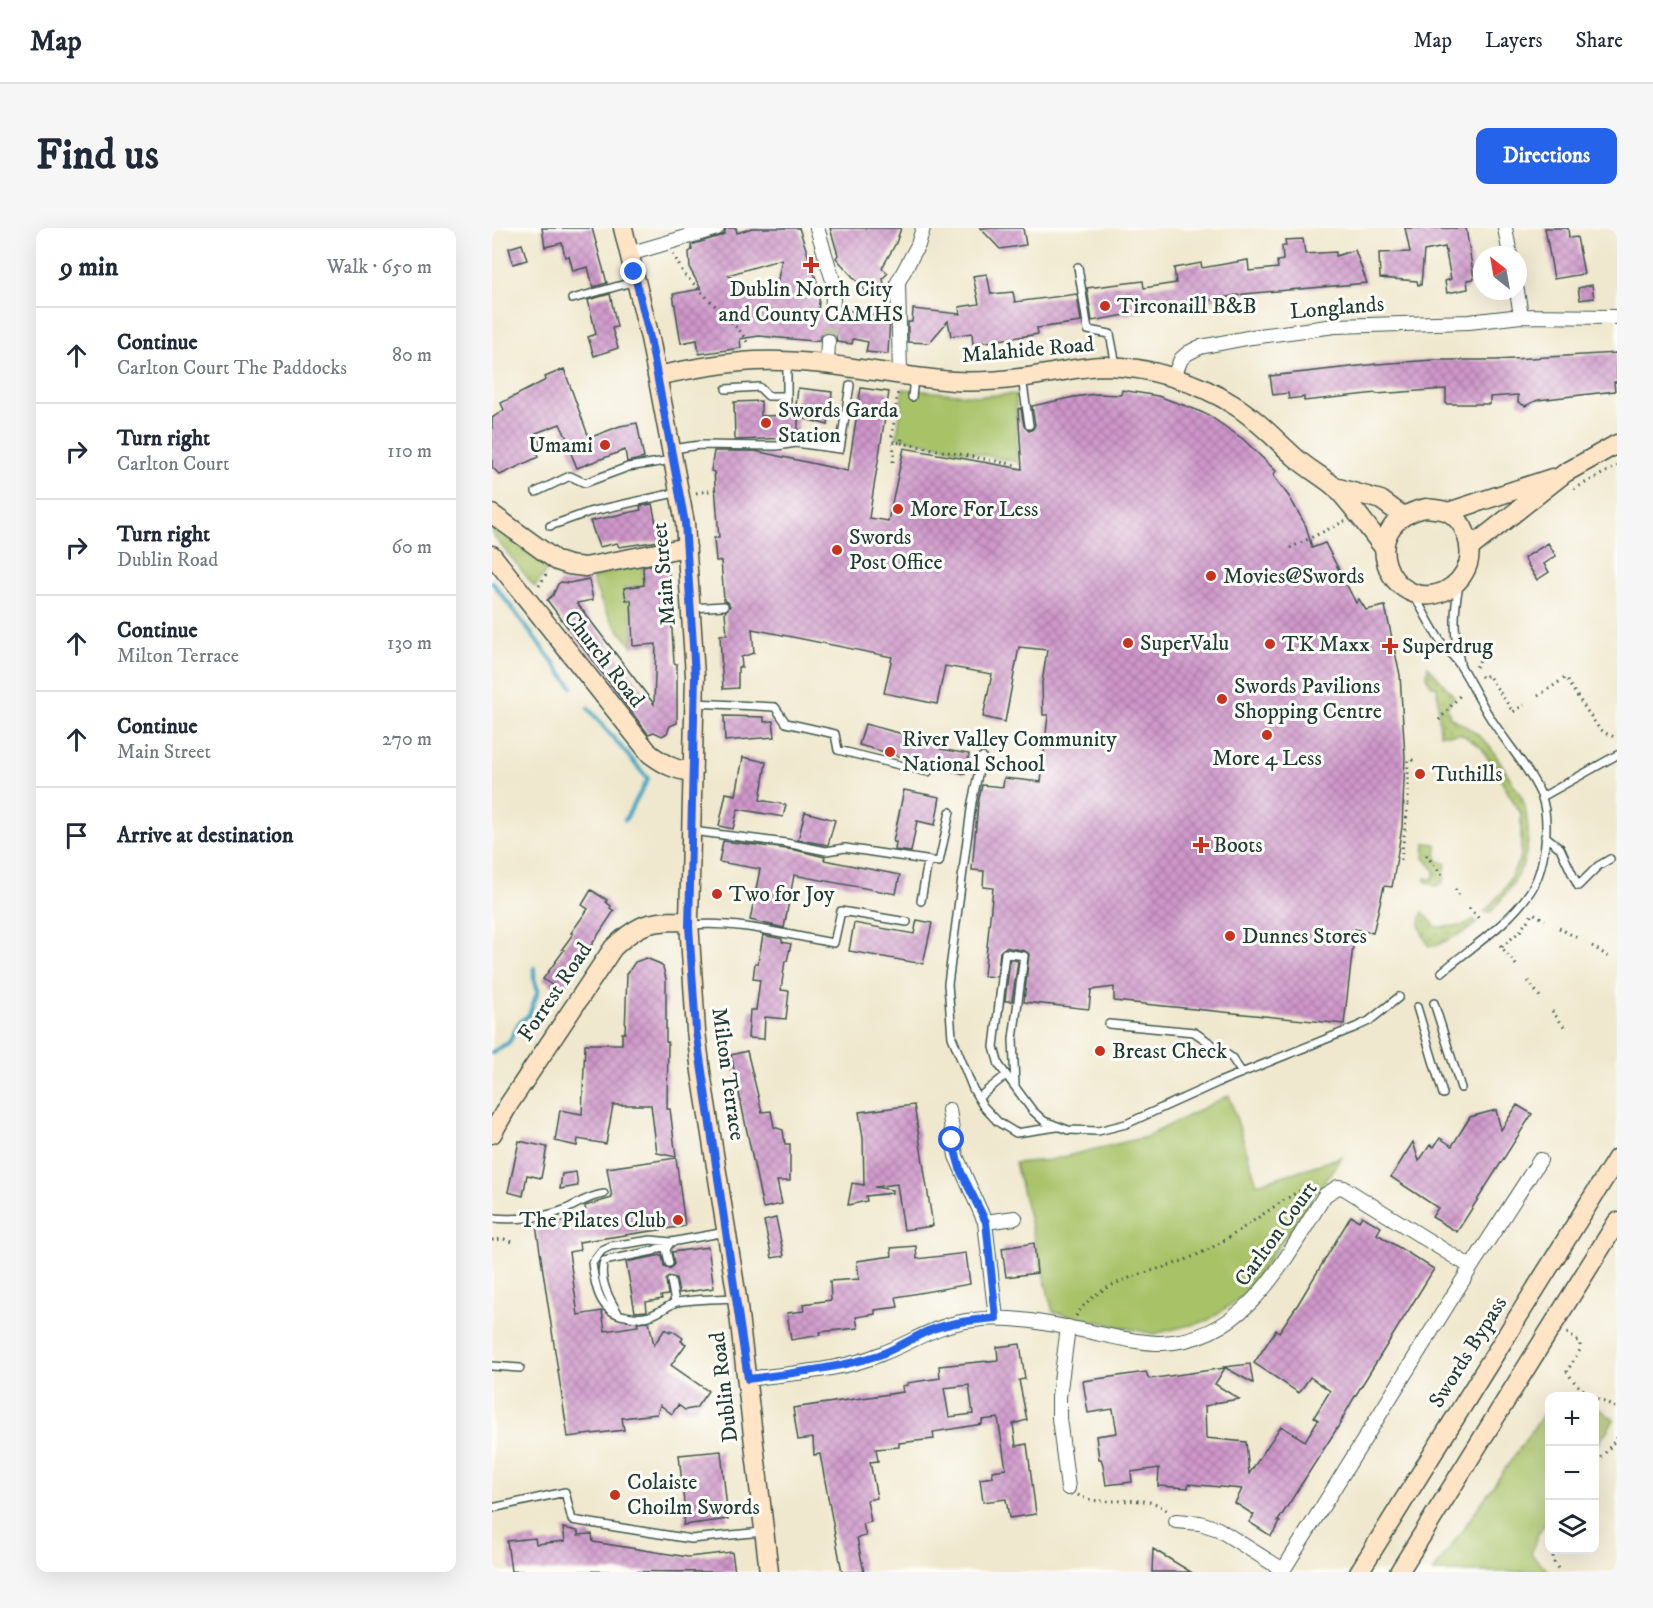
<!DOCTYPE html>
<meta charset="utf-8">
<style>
body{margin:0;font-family:"IM FELL DW Pica",serif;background:#f6f6f7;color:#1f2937}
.controls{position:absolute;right:18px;bottom:18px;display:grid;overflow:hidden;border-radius:12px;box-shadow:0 6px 24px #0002}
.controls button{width:54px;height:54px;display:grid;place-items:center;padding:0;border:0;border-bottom:2px solid #e0e1e3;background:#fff;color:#1f2937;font:30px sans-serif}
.compass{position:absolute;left:981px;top:18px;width:54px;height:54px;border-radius:50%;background:#fff;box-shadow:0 6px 24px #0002;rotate:329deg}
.stop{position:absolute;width:18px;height:18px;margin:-14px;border:4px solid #2563eb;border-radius:50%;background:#fff}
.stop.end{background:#2563eb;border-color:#fff;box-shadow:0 2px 6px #0008}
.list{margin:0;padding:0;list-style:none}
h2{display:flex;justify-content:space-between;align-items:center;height:78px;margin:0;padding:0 24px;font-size:26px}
h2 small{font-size:20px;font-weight:400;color:#747a83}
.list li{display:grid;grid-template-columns:39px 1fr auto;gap:18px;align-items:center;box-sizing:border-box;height:96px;padding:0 24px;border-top:2px solid #e0e1e3}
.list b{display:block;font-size:22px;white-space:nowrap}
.list p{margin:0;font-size:20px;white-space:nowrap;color:#747a83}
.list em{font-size:20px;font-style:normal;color:#747a83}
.icon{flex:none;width:33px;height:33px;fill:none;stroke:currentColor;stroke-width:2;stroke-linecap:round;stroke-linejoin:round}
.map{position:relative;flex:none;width:1125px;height:1344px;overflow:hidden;border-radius:12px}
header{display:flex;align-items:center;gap:36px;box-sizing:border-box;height:84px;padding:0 30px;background:#fff;border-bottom:2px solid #e0e1e3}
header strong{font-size:28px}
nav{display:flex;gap:33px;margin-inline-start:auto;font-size:21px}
.intro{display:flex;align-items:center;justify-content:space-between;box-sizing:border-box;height:144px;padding:0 36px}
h1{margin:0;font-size:42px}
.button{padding:15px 27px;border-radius:12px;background:#2563eb;color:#fff;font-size:21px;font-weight:700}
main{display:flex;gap:36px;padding:0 36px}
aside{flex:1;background:#fff;border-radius:12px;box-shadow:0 6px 24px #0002}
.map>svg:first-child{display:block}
</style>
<header>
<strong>Map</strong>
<nav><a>Map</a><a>Layers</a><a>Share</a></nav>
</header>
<div class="intro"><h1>Find us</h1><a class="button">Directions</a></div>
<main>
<aside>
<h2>9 min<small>Walk · 650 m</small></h2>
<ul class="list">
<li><svg class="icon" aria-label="ahead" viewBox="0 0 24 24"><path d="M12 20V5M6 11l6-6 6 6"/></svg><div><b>Continue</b><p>Carlton Court The Paddocks</p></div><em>80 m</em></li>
<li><svg class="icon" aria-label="right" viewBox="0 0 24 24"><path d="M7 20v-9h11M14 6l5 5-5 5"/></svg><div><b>Turn right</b><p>Carlton Court</p></div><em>110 m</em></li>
<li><svg class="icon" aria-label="right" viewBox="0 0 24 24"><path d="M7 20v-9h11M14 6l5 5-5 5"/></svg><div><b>Turn right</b><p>Dublin Road</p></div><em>60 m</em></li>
<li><svg class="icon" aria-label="ahead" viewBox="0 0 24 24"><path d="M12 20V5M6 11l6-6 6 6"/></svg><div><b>Continue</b><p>Milton Terrace</p></div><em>130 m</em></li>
<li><svg class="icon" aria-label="ahead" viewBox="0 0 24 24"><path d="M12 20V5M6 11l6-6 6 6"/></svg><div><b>Continue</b><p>Main Street</p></div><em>270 m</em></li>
<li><svg class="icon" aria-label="arrive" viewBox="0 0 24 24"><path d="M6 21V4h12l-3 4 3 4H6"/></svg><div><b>Arrive at destination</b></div></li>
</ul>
</aside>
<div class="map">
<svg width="1125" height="1344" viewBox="0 0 1125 1344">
<defs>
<pattern id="garden-dots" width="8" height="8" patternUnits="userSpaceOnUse" patternTransform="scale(1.5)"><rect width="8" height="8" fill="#a8c267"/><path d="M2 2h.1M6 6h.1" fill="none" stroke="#889f56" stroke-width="1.8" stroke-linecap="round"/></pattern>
<pattern id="building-cross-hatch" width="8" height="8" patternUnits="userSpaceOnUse" patternTransform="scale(1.5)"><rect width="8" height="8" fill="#cf97ca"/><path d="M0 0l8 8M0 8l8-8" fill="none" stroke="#a77ca5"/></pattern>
</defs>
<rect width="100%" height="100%" fill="#fdfcf7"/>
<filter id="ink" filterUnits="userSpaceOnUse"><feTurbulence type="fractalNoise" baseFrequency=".0167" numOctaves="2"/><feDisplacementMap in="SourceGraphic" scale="12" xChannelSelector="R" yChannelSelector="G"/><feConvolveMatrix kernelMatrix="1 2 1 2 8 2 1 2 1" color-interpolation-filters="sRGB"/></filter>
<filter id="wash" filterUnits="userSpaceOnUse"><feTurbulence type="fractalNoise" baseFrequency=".008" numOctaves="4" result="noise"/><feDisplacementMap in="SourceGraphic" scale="24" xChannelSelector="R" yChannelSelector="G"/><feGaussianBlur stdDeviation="1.35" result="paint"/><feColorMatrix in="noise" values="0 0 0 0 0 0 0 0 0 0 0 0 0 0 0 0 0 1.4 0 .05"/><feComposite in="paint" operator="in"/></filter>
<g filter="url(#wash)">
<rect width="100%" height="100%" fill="#f0e8ce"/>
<!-- green -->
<path fill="#a8c267" stroke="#64804e" stroke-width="1.5" d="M411,161L487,168L524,166L525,234L405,209Z
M0,299L57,339L43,359L0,306Z
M150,333L152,358L132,360L134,372H139L141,418C120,396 110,380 100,350Z
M737,867L765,956L850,929L750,1069L715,1093L662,1106L561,1084L523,935L558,932L654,909Z
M1103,1177L1122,1192L1103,1221Z
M1057,1178V1289L1045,1308L1039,1326L1057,1344H941Z"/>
<!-- garden -->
<path fill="url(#garden-dots)" stroke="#64804e" stroke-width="1.5" d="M936,438L962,468L955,479L958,489C994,509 997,515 1018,550C1022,558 1029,566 1032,575C1035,584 1035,593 1036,602C1038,636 1020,660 999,684H992L1012,662L1029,628V586L989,519L969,506H948L945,458H940L935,451Z
M933,615L944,616L945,633L954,635L951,655L943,658L933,653V650L941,651L943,643L932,630Z
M931,684L944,699L970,698L982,691L985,695L974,703L943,718H937C930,706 924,697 931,684Z"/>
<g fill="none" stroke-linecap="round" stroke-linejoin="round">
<!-- stream -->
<path stroke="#46a8c5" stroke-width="4.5" d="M0,354L80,459
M96,480L156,551L133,592
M0,825L17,814L27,795L37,787L46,763L42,751V740"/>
</g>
<g id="blocks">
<!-- building -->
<path fill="url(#building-cross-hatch)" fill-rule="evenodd" d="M50,0H100L115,55L101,59L96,39L81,43L77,28L73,29L70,15L53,19Z
M234,0H244L245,5L260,0H307L328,63L326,84H331L335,91L339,93L347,89L351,82L398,90L396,126L374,124L376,114L361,111L360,116L345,114L344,108L337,104L331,105L327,112L321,113L267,108L248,111L249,120L207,126L205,112L189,115L181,66L209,61L198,41L197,24L200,22L199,17L228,8L232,6ZM290,31L283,66L257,64L236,47Z
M338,0H409L404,15L390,40L396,45L391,50L392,57L378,68L344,30L346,27Z
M488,0H531L534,17L508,21Z
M913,0H974L982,51L975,52L976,61L955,65L953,53L959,51L953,19L932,23L929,57H926L925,53L888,50L887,25L918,24Z
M1053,0H1076L1077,10L1085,9L1092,46L1062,51Z
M811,11L813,26L844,24V28L863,22L875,55L752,66L600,93L595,60L651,53L652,60L684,55L682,40L709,35L710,40L756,32L757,43L786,40L785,33L791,32L790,18H794L793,12Z
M30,16L35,32L21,36L17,20Z
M495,46L499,66L521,64L523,74L585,66L589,94L545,100L546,106L481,116L480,105L459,108L456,93L437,115L416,114V94H420L421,81L468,86L467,79L487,76L481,48Z
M1100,57L1102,70L1088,72L1086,60Z
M118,66L125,99L120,100L126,120L102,128L96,109L104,106L96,72Z
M1125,125V154H1122L1123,163L1046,172L1033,178L1026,174V167L998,169V176H954V161L884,166V165L812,173V169L797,171L796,165L781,167L778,148L885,136L941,132H1004Z
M72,141L97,210L128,198L145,195L152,230L135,234L133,222L85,240L76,218L78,217L68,196L44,205L50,222L44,224L46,229L8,247L0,239V190L12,182L9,175L54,152L53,149Z
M306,160L340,164L336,197L306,189V210L243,212L242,174L269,173V188L303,187Z
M369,160L397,164L377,290L396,293L412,220L530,241L526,181L529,180L532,198L537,203L541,201L543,197L540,178L582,169L604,166L629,167L630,162L666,168L702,181L716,187L751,211L784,243L781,247L798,270L814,298L820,320L833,315L864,375L867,371L874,382L893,378L908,447L913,529L910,599L900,659L892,658L881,705L863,701L852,796L622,773V759L599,762L597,781L532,774L537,726L533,723L514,719L508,724L505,749L492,748L501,660L491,659L492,643L480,642L486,575L490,557L511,559L512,550L549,554L556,487H551L550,455L555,422L527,419L513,494L491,489L500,446L453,438L445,476L392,465L400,429L260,401L262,425L249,429L250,439H246V460L231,461L228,407H235L233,384L238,378L236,374L232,372L229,333H224L222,310H227L222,244L219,243L222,223H263L356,243Z
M160,276L164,295L169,297L171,307L167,313L127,319L125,315L107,319L98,293L149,282L148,278Z
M1056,315L1064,328L1052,336L1057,344L1045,352L1032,330Z
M176,334L182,435L185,436V495L178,498L175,505L170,508L162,504L156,506L55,372L61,367L66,356L69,354L77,355L97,351L101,372L85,375L162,476L164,416L141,418L139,372H134L132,360L152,357L151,339Z
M232,488L272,489V494L281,493L283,509L233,513Z
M373,496L449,516L448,521L477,526L473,546L367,517Z
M251,529L274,534L268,572L294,577L291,589L246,581L241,601L227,598L234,565L244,567Z
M412,562L448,569L443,597L425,593L419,624L403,622L404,614H401Z
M313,584L343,592L336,617L306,612Z
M231,613L303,622L333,629L332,632L408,647L404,666L302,647L292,700L258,692L268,641L227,634Z
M99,662L115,672L114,674L119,678L118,680L122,683L69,763L51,751L72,722L70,721L81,706L79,705L96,681L90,677Z
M425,692L440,695L431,736L357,723L362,695L422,706Z
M271,707L290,711V714L299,716L295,733H293L289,762L297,763L294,791L273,789L272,811L256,810L258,782H264L268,752L261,751L263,735H266Z
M154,730L166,735L171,739L174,751V814H176L175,881H178L184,929L165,925L159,877H121L114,916L86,911L85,918L63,913L68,882L90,886L93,816H130V805H133L135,746L143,734Z
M518,731L526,733L520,773H513Z
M255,823L270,884L279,883L282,899L291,902L293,916H298V953H285L290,976L271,980L239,827Z
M422,877L441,998L412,1002L405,956L382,959L400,962V965L374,968L375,973L356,977L360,955L372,957L371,910L367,884Z
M1025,877L1040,886L965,1004L940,989L946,980L899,949L921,914L927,933L938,917L942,919L948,910L960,918L978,889L1004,882L1009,902Z
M27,913L55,919L49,950L35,947L31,968L16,964Z
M184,930L193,998L87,1014L88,1022L77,1024L86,1087L110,1083L113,1103L146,1098L145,1095L157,1094L162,1117L173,1101L178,1104L179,1102L191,1110L189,1113L194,1116L179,1137L216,1163L204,1180L193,1182L186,1177L180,1186L168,1177L165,1186L130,1190L132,1202L76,1209L44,997L95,991L93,978L120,970L115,940Z
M84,944L86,958L68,961L70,946Z
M859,988L867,993L870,988L889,999L885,1006L942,1041L862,1170L850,1191H851L786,1293L788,1294L779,1308L757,1294L762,1287L743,1275L750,1261L696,1256V1260L666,1258L667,1240L639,1244L640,1254L614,1257L611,1237L609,1231H607L604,1208L625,1205L621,1181L596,1185L591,1153L654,1144L657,1151L733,1140L723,1156L747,1171L722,1175V1176L713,1178L714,1210L754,1214L757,1246L789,1198L813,1213L826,1192L822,1189L838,1163L818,1149L807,1165L762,1135L784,1102L787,1104L806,1076Z
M284,990L292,1028L280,1030L272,993Z
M542,1015L545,1045L514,1049L510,1020Z
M424,1018L425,1031L474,1025L478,1056L404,1069L406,1079L383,1082V1086L364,1089L366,1100L328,1104L329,1107L299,1112L295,1085L312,1083L311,1076L339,1072L338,1053L367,1051L365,1033L400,1028L399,1020Z
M216,1019L222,1060L187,1065L184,1050L177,1048L174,1052L176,1067L169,1068L170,1071L154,1074L155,1083L143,1084L134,1034L170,1027L172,1038L178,1041L182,1036L180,1024Z
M528,1116L533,1151L527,1152L535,1192L521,1196L524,1218L535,1216L544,1286L517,1290L514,1271L491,1274L488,1251L501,1249L500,1243L514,1241L506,1190L490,1192V1196L441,1204L442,1211L407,1215V1219L384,1221L386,1233L378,1234L385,1270L375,1272L379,1294L371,1296L374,1308L365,1310L372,1344H350L328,1226L322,1227L321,1210L306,1212L301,1180L411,1164L410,1158L416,1157L415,1155L448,1150L447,1138L506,1132L505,1119ZM477,1157L481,1186L457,1189L452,1160Z
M758,1136L761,1155L732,1139Z
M229,1223L236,1291L191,1297L193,1285L187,1227Z
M71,1300L86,1303V1307L100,1306L101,1314L196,1329L240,1324L243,1344L19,1343L15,1313L43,1310L44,1316L73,1313Z
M661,1321L676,1330L699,1344H660Z"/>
</g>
</g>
<g filter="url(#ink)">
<use href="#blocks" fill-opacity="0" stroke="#3e574b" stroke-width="1.5"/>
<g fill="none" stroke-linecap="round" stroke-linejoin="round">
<!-- street-tunnel -->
<path stroke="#c6c6af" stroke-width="14" stroke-dasharray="14 7" stroke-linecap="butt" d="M336,113L340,84"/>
<!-- lane casing -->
<g stroke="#3e574b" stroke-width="10">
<path id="lane" d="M586,39L596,102L618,106L624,137
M80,71L144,53
M530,150L537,197
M234,161L267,159L276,168H295
M420,169L422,150
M295,175V133
M180,221L208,217L285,218L304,215L348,221L358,157
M44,264L78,248L93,255L136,239L180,232
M58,298L97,284L187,264
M967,357C961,386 962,406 968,435
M922,367C930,381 938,397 947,411C953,421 963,429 969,439C980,456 988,474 999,491C1015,516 1037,540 1049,567C1059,593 1053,642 1038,664C1015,698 980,718 950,744
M199,380L232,378
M203,475L283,479L294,495L343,506L346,522L436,544
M490,529L480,574L456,756L460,809L481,861L491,878L506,894L524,905L565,899
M1050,569L1125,527
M200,603L294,615L334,623L353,620L447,634L458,584
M1053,608L1068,620L1086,658L1106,638L1118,631
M429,673L436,633
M200,697C248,693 295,707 342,715L349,683L415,694
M942,775L969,860
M925,779L951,866
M617,796L702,804L740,830L750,845
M523,858L521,811L532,728L513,725L502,819L507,837L540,882L552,893L576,902L606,903L634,896L727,854L864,799L877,793L907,769
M486,870L514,847
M0,990C22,992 51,990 72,982C86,976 96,968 112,966
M234,1004L179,1014L159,1012L119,1018L110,1022L100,1035C103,1058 107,1085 134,1088C142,1090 150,1090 157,1088C167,1085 174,1079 182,1075C191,1071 230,1071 242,1070
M177,1035L174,1021L178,1015
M179,1053L183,1074
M126,1085C117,1071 106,1050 112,1033L161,1023L179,1014
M0,1138L28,1140
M0,1280L73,1264L80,1292L199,1311L270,1304"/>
</g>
<!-- street casing -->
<g stroke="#3e574b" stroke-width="16">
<path id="street" d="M325,0L342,56L340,84
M1013,0L1018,27
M137,26L225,0
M1025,63L1029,88
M335,137L336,113
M408,148L406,54L426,17L431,0
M681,151L689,131L696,125L708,119L760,109L843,98L977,94L1029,88L1125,89
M457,882L464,928L493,994L504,1090
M493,994L523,990
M576,1099L567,1169V1190L576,1260
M256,1151C300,1145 348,1143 389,1126C423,1113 444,1096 482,1092C518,1087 558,1096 594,1103C619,1108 645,1115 670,1115C756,1112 793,1030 833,967L846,959L852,960L979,1039
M684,1293L708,1295L726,1301L791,1342
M790,1344L979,1039L1048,932"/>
</g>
<!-- secondary casing -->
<g stroke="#3e574b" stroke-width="21">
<path id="secondary" d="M131,0L158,110L193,295L203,448L197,693L204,803L209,844L245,1070L277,1344
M165,148C197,141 230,135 263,133C329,130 395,148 461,153C494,155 527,151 560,145C577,142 596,138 614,138C657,139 706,154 742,177C766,192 784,212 804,230C816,241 832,249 844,260C861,278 876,300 892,320
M843,259L889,272L911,288
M934,280C940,281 950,281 956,284C973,293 981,318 976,336C972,348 964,357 953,363C898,388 859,295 934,280Z
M956,284L1060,250
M0,286L65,333L77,337L93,339L195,319
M978,320L1073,245L1125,216
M0,327L158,526C173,537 183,542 201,544
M0,906L17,876L121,720C149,693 160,693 197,693
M867,1344L1125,930
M907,1344L1125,994"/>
</g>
<!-- path -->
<path stroke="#3e574b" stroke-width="3" stroke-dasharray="1.5 4.5" stroke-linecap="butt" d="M181,26L192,46L248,103L257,117
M402,214L400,209L406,162
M409,215L524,237
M401,234L402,214L409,215L410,210
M1082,261L1125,238
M204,265L223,262
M798,320L853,293
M47,358L54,346
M984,439L993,423
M989,448L991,450L996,447L1021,484L1032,477
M1046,468L1073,450L1106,499L1113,505L1125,510
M947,492L970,465
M916,576V532H922
M934,627L950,647
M909,632L916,576H911
M963,661L967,667
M977,680L988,692
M1067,700L1087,711
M1008,717L1024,737
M1100,718L1117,729
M1010,719L1028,703L1041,685L1053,692
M1036,753L1049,770
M1060,783L1074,801
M0,1012L12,1011L22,1015
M584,1088C608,1049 662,1046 700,1029C744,1011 779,975 822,956
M1075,1105L1088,1115V1122L1075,1143C1085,1163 1106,1170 1125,1181
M1102,1239L1125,1210
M586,1267C609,1282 655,1262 675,1283
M1060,1322L1062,1334L1068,1344"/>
<!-- lane -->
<use href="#lane" stroke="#fff" stroke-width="7"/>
<!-- street -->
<use href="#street" stroke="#fff" stroke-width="14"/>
<!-- secondary -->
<use href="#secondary" stroke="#ffe4c6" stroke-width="18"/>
</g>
</g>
<g fill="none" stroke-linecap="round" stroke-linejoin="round" filter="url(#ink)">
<!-- route -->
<path stroke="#2563eb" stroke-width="8" d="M142,44L158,110L193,295L203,448L197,698L204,803L256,1151C300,1145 344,1141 387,1127C404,1121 420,1110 436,1103C458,1094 481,1092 504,1090L494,994L469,944L460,912"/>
</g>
<!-- markers -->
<g fill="#c8321e" stroke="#fdfcf7" stroke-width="2">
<path d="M316 28h6v6h6v6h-6v6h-6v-6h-6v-6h6z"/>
<circle cx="613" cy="78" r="6"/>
<circle cx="274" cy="195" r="6"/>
<circle cx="113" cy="217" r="6"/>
<circle cx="406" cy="281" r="6"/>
<circle cx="345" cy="322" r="6"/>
<circle cx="719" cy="348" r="6"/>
<circle cx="636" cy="415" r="6"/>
<circle cx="778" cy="416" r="6"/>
<path d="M895 409h6v6h6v6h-6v6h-6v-6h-6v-6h6z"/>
<circle cx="730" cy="471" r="6"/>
<circle cx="775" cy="507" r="6"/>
<circle cx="398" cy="524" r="6"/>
<circle cx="928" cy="546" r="6"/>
<path d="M706 608h6v6h6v6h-6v6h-6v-6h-6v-6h6z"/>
<circle cx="225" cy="666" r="6"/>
<circle cx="738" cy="708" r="6"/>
<circle cx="608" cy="823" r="6"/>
<circle cx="186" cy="992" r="6"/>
<circle cx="123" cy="1267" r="6"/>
</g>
<g text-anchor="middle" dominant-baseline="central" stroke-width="6" stroke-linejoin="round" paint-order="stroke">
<!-- poi labels -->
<g font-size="22" fill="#1f3d34" stroke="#fdfcf7" text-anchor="start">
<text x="319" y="61" text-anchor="middle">Dublin North City<tspan x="319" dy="25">and County CAMHS</tspan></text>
<text x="625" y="78">Tirconaill B&amp;B</text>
<text x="286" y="182">Swords Garda<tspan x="286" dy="25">Station</tspan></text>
<text x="101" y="217" text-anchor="end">Umami</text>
<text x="418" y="281">More For Less</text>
<text x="357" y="309">Swords<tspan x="357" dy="25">Post Office</tspan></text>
<text x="731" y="348">Movies@Swords</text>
<text x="648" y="415">SuperValu</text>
<text x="790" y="416">TK Maxx</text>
<text x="910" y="418">Superdrug</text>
<text x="742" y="458">Swords Pavilions<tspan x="742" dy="25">Shopping Centre</tspan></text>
<text x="410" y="511">River Valley Community<tspan x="410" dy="25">National School</tspan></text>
<text x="775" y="530" text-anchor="middle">More 4 Less</text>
<text x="940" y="546">Tuthills</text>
<text x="721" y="617">Boots</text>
<text x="237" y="666">Two for Joy</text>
<text x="750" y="708">Dunnes Stores</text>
<text x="620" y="823">Breast Check</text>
<text x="174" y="992" text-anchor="end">The Pilates Club</text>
<text x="135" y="1254">Colaiste<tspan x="135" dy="25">Choilm Swords</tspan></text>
</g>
<!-- street labels -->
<g font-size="22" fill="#1f3d34" stroke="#fdfcf7">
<text transform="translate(845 80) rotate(-5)">Longlands</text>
<text transform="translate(536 122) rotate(-5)">Malahide Road</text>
<text transform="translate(172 346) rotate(-95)">Main Street</text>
<text transform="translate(112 431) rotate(52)">Church Road</text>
<text transform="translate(63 764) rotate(-56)">Forrest Road</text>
<text transform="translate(236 846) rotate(82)">Milton Terrace</text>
<text transform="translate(784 1006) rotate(-54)">Carlton Court</text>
<text transform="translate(976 1124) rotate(-58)">Swords Bypass</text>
<text transform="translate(232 1159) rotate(-97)">Dublin Road</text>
</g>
</g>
</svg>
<div class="controls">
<button>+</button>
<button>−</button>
<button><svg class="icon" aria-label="layers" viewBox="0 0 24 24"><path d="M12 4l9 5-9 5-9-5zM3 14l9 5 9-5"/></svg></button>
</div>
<svg class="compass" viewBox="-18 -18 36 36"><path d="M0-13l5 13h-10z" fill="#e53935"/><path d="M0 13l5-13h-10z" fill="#747a83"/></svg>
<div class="stop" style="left:460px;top:912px"></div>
<div class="stop end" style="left:142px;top:44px"></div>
</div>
</main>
